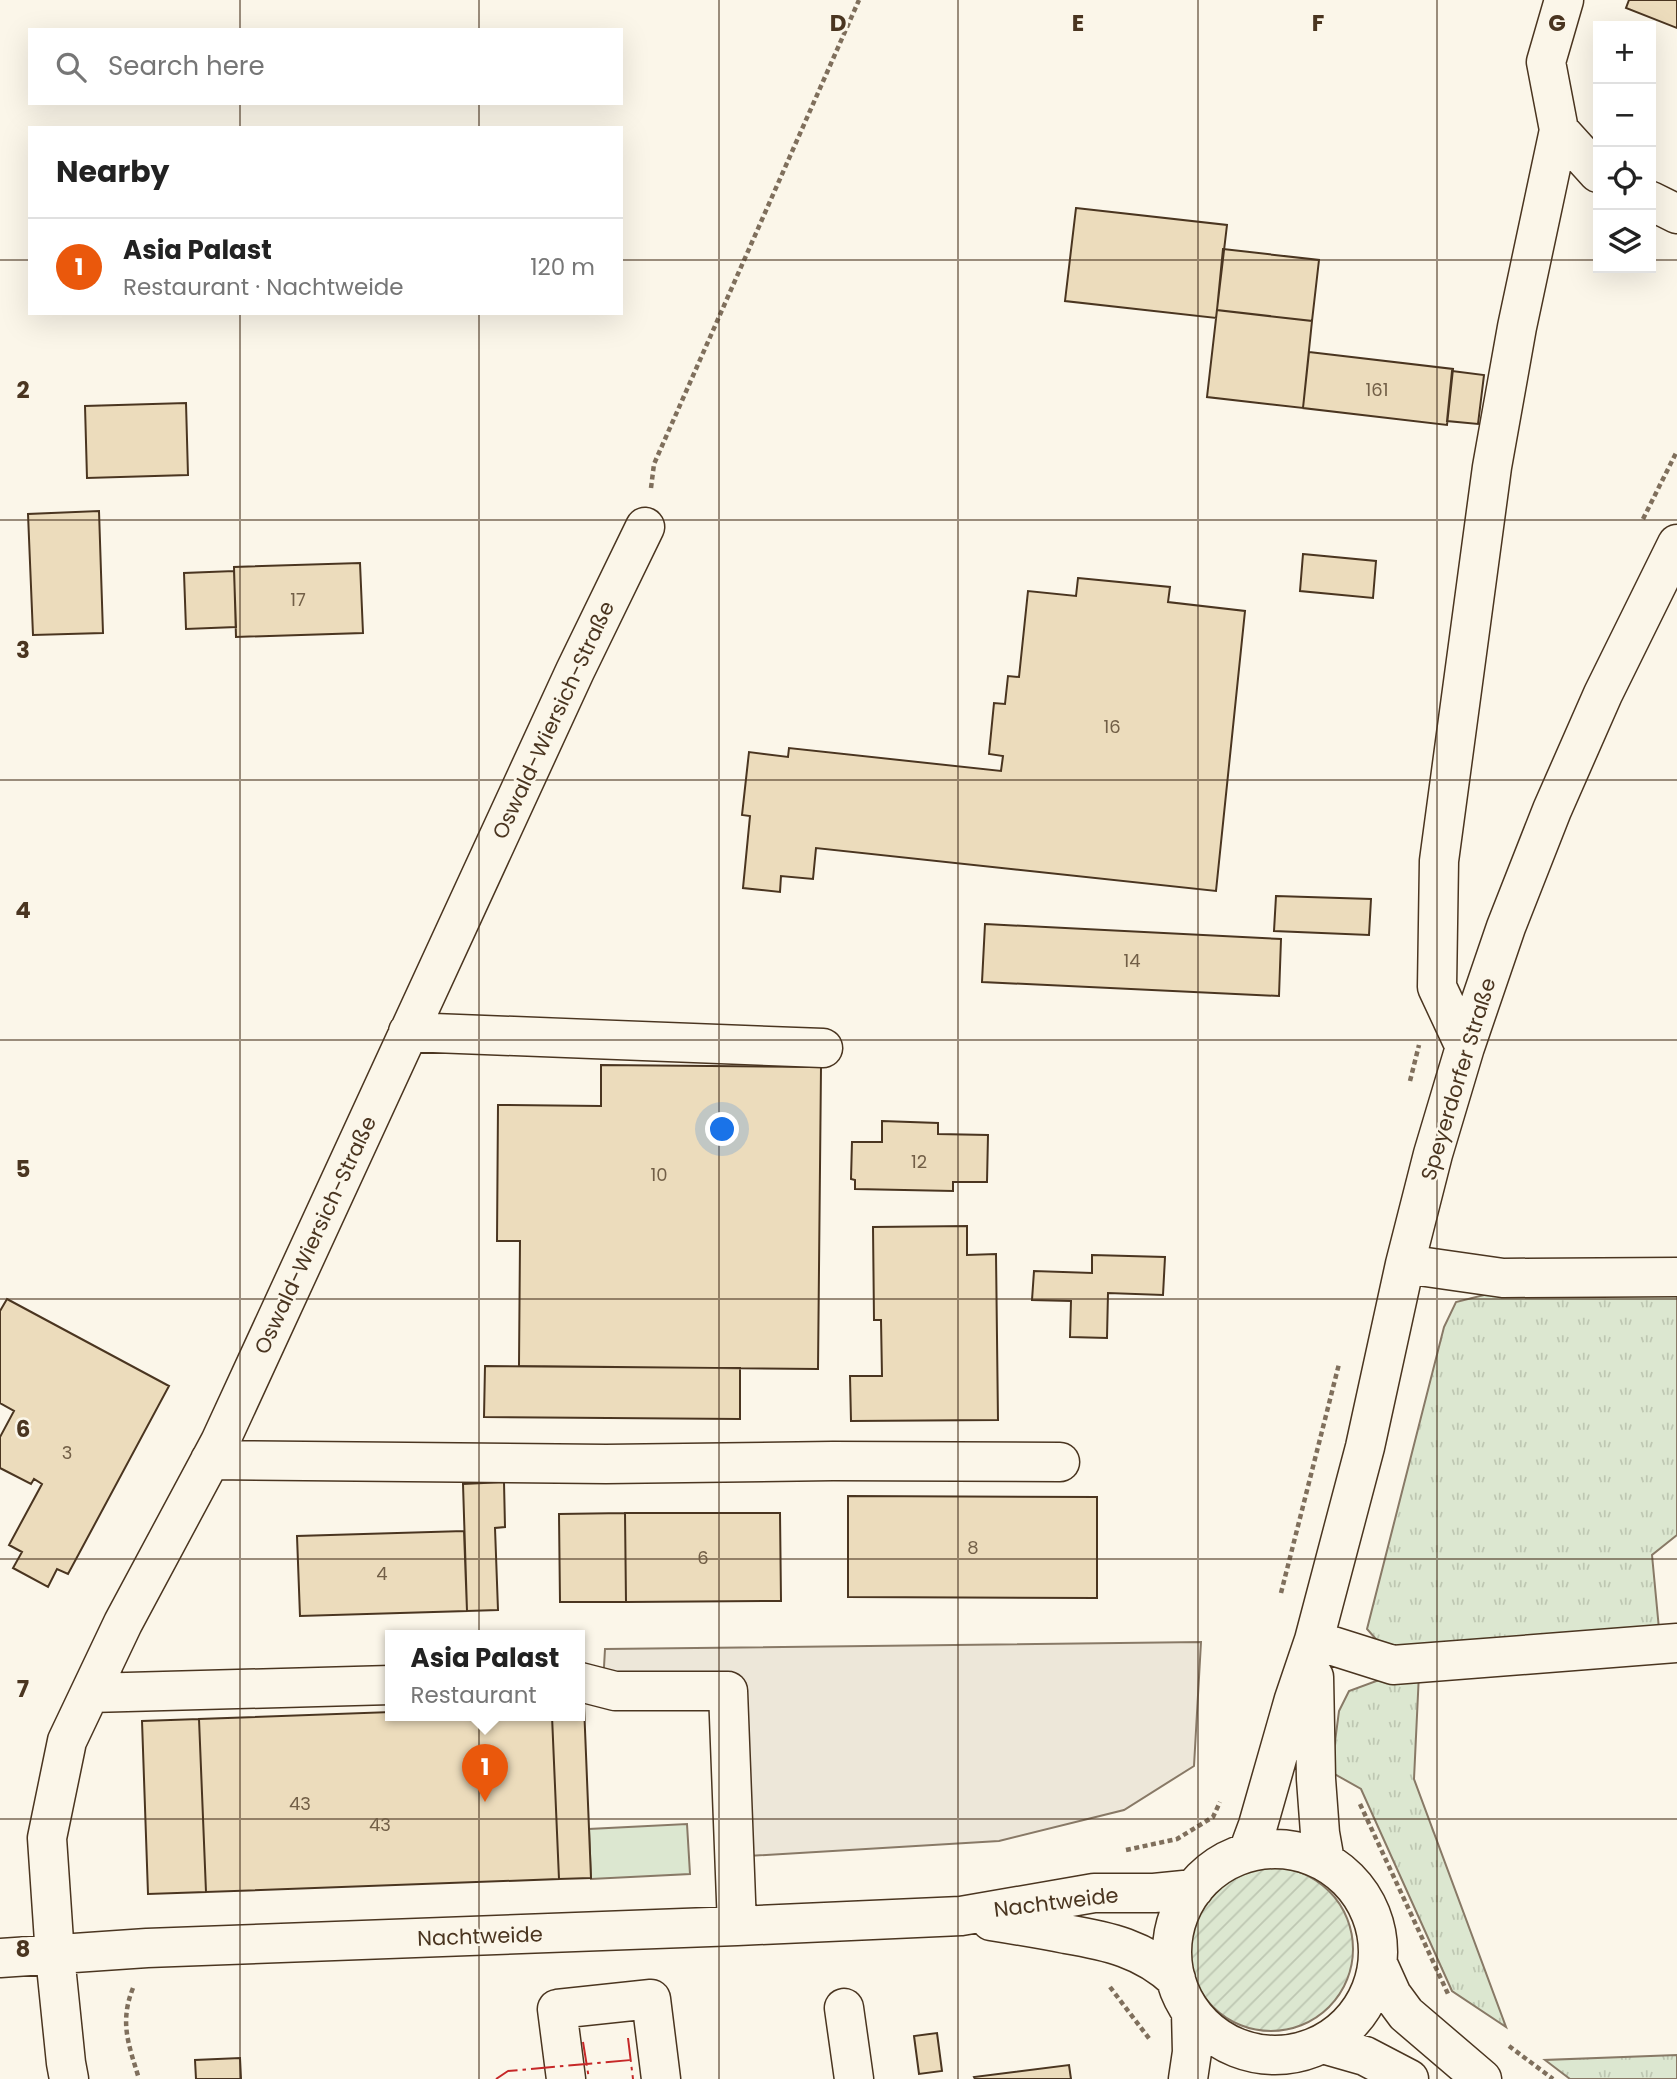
<!DOCTYPE html>
<meta charset="utf-8">
<style>
body{margin:0;font-family:Poppins,sans-serif;background:#f2f2f2;color:#222}
.controls{position:absolute;right:21px;top:21px;display:grid;overflow:hidden;border-radius:0px;box-shadow:0 7px 28px #0002}
.controls button{width:63px;height:63px;display:grid;place-items:center;padding:0;border:0;border-bottom:2px solid #e0e0e0;background:#fff;color:#222;font:35px sans-serif}
.you{position:absolute;left:723px;top:1130px;width:24px;height:24px;margin:-18px;border:5px solid #fff;border-radius:50%;background:#1a73e8;box-shadow:0 0 0 10px #1a73e833}
.badge{display:grid;place-items:center;width:46px;height:46px;border-radius:50%;background:#ea580c;color:#fff;font-size:23px;font-weight:700}
.pin{position:absolute;translate:-50% -58px;filter:drop-shadow(0 2px 4px #0008)}
.pin::after{content:'';position:absolute;top:37px;width:24px;height:21px;background:inherit;clip-path:polygon(0 0,100% 0,50% 100%)}
.popup{position:absolute;left:385px;top:1630px;width:200px;height:91px;box-sizing:border-box;display:grid;place-content:center;border-radius:0px;background:#fff;filter:drop-shadow(0 2px 5px #0005);font-size:23px;white-space:nowrap;color:#767676}
.popup b{font-size:26px;color:#222}
.popup::after{content:'';position:absolute;left:50%;top:100%;margin-left:-14px;border:14px solid transparent;border-top-color:#fff}
.list{margin:0;padding:0;list-style:none}
h2{display:flex;justify-content:space-between;align-items:center;height:91px;margin:0;padding:0 28px;font-size:30px}
h2 small{font-size:23px;font-weight:400;color:#767676}
.list li{display:grid;grid-template-columns:46px 1fr auto;gap:21px;align-items:center;box-sizing:border-box;height:98px;padding:0 28px;border-top:2px solid #e0e0e0}
.list b{display:block;font-size:26px;white-space:nowrap}
.list p{margin:0;font-size:23px;white-space:nowrap;color:#767676}
.list em{font-size:23px;font-style:normal;color:#767676}
.icon{flex:none;width:38px;height:38px;fill:none;stroke:currentColor;stroke-width:2;stroke-linecap:round;stroke-linejoin:round}
.map{position:relative;flex:none;width:1677px;height:2079px;overflow:hidden}
.search{position:absolute;background:#fff;box-shadow:0 7px 28px #0002;left:28px;top:28px;width:595px;height:77px;display:flex;align-items:center;gap:18px;box-sizing:border-box;padding:0 24px;border-radius:0px;color:#767676;font-size:26px}
.panel{position:absolute;background:#fff;box-shadow:0 7px 28px #0002;left:28px;top:126px;width:595px;height:189px;border-radius:0px}
.map>svg:first-child{display:block}
</style>
<div class="map">
<svg width="1677" height="2079" viewBox="0 0 1677 2079">
<defs>
<pattern id="grass-tufts" width="24" height="20" patternUnits="userSpaceOnUse" patternTransform="scale(1.75)"><rect width="24" height="20" fill="#dce7d0"/><path d="M3 7l-1-3M5 7V3M7 7l1-3M15 17l-1-3M17 17v-4M19 17l1-3" fill="none" stroke="#bec7b2"/></pattern>
<pattern id="garden-furrows" width="10" height="10" patternUnits="userSpaceOnUse" patternTransform="scale(1.75)"><rect width="10" height="10" fill="#dce7d0"/><path d="M-1 1l2-2M0 10L10 0M9 11l2-2" fill="none" stroke="#bec7b2"/></pattern>
</defs>
<rect width="100%" height="100%" fill="#fbf6e9"/>
<!-- grass -->
<path fill="url(#grass-tufts)" stroke="#887966" stroke-width="2" d="M1484,1295H1677V1535L1652,1555L1659,1629L1391,1656L1367,1629L1444,1327L1456,1302Z
M1419,1673L1414,1779L1506,2027L1452,1991L1361,1789L1331,1772L1339,1711L1349,1691L1379,1680Z
M1677,2055V2079H1570L1545,2060Z"/>
<!-- park -->
<path fill="#dce7d0" stroke="#887966" stroke-width="2" d="M687,1824L690,1874L591,1879L589,1829Z"/>
<!-- garden -->
<path fill="url(#garden-furrows)" stroke="#887966" stroke-width="2" d="M1189 1949a82 82 0 1 1 164 0a82 82 0 1 1-164 0Z"/>
<!-- parking -->
<path fill="#ede7d9" stroke="#887966" stroke-width="2" d="M1201,1642L1194,1766L1124,1810L999,1841L748,1856L739,1683L603,1685L605,1649Z"/>
<!-- building -->
<path fill="#ecdcbc" stroke="#4a3520" stroke-width="2" d="M1629,0H1677V28L1626,8Z
M1076,208L1227,225L1216,318L1065,301Z
M1223,249L1319,260L1312,321L1217,310Z
M1217,310L1312,321L1303,408L1207,397Z
M1309,352L1453,369L1447,425L1303,408Z
M1452,371L1484,375L1478,424L1447,421Z
M186,403L188,475L87,478L85,406Z
M99,511L103,633L33,635L28,514Z
M1303,554L1376,561L1373,598L1300,591Z
M360,563L363,633L236,637L234,567Z
M234,571L236,627L186,629L184,573Z
M1078,578L1170,587L1168,602L1245,611L1216,891L816,848L813,879L781,876L780,892L743,888L750,816L742,815L749,752L788,757L789,748L1001,771L1003,756L989,754L994,703L1005,704L1008,676L1019,677L1028,591L1076,596Z
M1276,896L1371,899L1369,935L1274,931Z
M985,924L1281,939L1279,996L982,982Z
M601,1065L821,1067L818,1369L519,1366L520,1241H497L498,1105L601,1106Z
M882,1121L938,1123V1134L988,1135L987,1182H953V1191L855,1189V1180L851,1179L852,1142H882Z
M967,1226V1255L996,1254L998,1420L851,1421L850,1376H882L881,1320H874L873,1227Z
M1092,1255L1165,1257L1163,1295L1108,1293L1107,1338L1070,1337L1071,1301L1032,1300L1034,1271L1092,1273Z
M7,1299L169,1386L68,1574L57,1569L48,1587L13,1568L22,1552L9,1545L42,1484L34,1479L31,1484L0,1468V1437L14,1411L0,1403V1311Z
M485,1366L740,1368V1419L484,1417Z
M504,1482L505,1527L495,1528L498,1610L467,1611L463,1484Z
M848,1496L1097,1497V1598L848,1597Z
M625,1513H780L781,1601L626,1602Z
M625,1513L626,1602H560L559,1514Z
M464,1531L467,1611L300,1616L297,1536Z
M580,1705H584L591,1878L559,1879L552,1716H580Z
M391,1712V1716H552L559,1879L206,1892L199,1719Z
M199,1719L206,1892L148,1894L142,1721Z
M937,2033L942,2071L919,2074L914,2036Z
M240,2058L241,2079H196L195,2060Z
M1069,2065L1071,2079H975L974,2077Z"/>
<g fill="none" stroke-linecap="round" stroke-linejoin="round">
<!-- minor casing -->
<g stroke="#4a3520" stroke-width="41">
<path id="minor" d="M1564,0L1546,62L1559,130L1598,173
M1651,201L1677,214
M408,1032L823,1048
M1465,1047L1437,987L1439,861L1492,467L1517,327L1559,130
M1405,1264L1503,1278L1677,1277
M210,1460L606,1464L833,1461L1060,1462
M1314,1640L1393,1665L1677,1643
M1314,1677L1316,1779L1320,1833L1325,1861
M580,1682L615,1691H728L737,1926
M90,1693L391,1685
M1172 1952a103 103 0 1 1 206 0a103 103 0 1 1-206 0Z
M1248,1852L1258,1825L1294,1699L1314,1640L1365,1447L1405,1264L1433,1154L1465,1047L1506,927L1552,810L1603,694L1677,544
M991,1921C1016,1925 1041,1929 1066,1934C1108,1941 1144,1949 1176,1979
M0,1958L147,1948L737,1926L961,1916L1094,1893H1154L1194,1889
M1378,1964L1392,1995L1406,2014L1482,2079
M844,2008L854,2079
M1323,2044L1365,2056L1409,2079
M69,2079L66,2063L55,1956L47,1838L67,1741L123,1623L220,1442L575,671L645,527
M566,2079L557,2009L651,1999L661,2079
M1188,2079L1192,2052L1191,2012"/>
</g>
<!-- path -->
<path stroke="#7f6f5c" stroke-width="4.5" stroke-dasharray="5 3.5" stroke-linecap="butt" d="M651,488L654,464L859,0
M1643,519L1677,451
M1410,1081L1419,1045
M1281,1593L1339,1364
M1360,1804L1449,1996
M1126,1850L1177,1839L1213,1817L1220,1802
M1110,1987L1151,2041
M133,1988C119,2023 129,2045 139,2079
M1509,2046L1553,2079"/>
<!-- minor -->
<use href="#minor" stroke="#fbf6e9" stroke-width="38"/>
<!-- power -->
<path stroke="#c62828" stroke-width="2" stroke-dasharray="24 5 3.5 5" stroke-linecap="butt" d="M628,2038L633,2079
M583,2042L589,2079
M496,2079L508,2071L631,2060"/>
</g>
<!-- grid -->
<path fill="none" stroke="#4a3520" stroke-width="2" stroke-opacity="0.55" d="M240,0V30M479,0V30M719,0V2079M958,0V2079M1198,0V2079M1437,0V2079M240,103V128M479,103V128M0,260H30M621,260H1598M1651,260H1677M240,313V2079M479,313V2079M0,520H1677M0,780H1677M0,1040H1677M0,1299H1677M0,1559H1677M0,1819H1677"/>
<g text-anchor="middle" dominant-baseline="central" stroke-width="5" stroke-linejoin="round" paint-order="stroke">
<!-- number labels -->
<g font-size="18" fill="#725f47">
<text x="1377" y="389">161</text>
<text x="298" y="599">17</text>
<text x="1112" y="726">16</text>
<text x="1132" y="960">14</text>
<text x="919" y="1161">12</text>
<text x="659" y="1174">10</text>
<text x="67" y="1452">3</text>
<text x="973" y="1547">8</text>
<text x="703" y="1557">6</text>
<text x="382" y="1573">4</text>
<text x="300" y="1803">43</text>
<text x="380" y="1824">43</text>
</g>
<!-- street labels -->
<g font-size="21" fill="#4a3520" stroke="#fbf6e9">
<text transform="translate(553 720) rotate(-65)">Oswald-Wiersich-Straße</text>
<text transform="translate(1458 1079) rotate(-73)">Speyerdorfer Straße</text>
<text transform="translate(315 1235) rotate(-65)">Oswald-Wiersich-Straße</text>
<text transform="translate(1056 1902) rotate(-7)">Nachtweide</text>
<text transform="translate(480 1936) rotate(-2)">Nachtweide</text>
</g>
</g>
<g font-size="23" text-anchor="middle" font-weight="bold" fill="#4a3520" stroke="#fbf6e9" stroke-width="5" stroke-linejoin="round" paint-order="stroke">
<text x="838" y="31">D</text>
<text x="1078" y="31">E</text>
<text x="1318" y="31">F</text>
<text x="1557" y="31">G</text>
<text x="23" y="398">2</text>
<text x="23" y="658">3</text>
<text x="23" y="918">4</text>
<text x="23" y="1177">5</text>
<text x="23" y="1437">6</text>
<text x="23" y="1697">7</text>
<text x="23" y="1957">8</text>
</g>
</svg>
<div class="controls">
<button>+</button>
<button>−</button>
<button><svg class="icon" aria-label="locate" viewBox="0 0 24 24"><circle cx="12" cy="12" r="6"/><path d="M12 2v4M12 18v4M2 12h4M18 12h4"/></svg></button>
<button><svg class="icon" aria-label="layers" viewBox="0 0 24 24"><path d="M12 4l9 5-9 5-9-5zM3 14l9 5 9-5"/></svg></button>
</div>
<div class="you"></div>
<div class="pin badge" style="left:485px;top:1802px">1</div>
<div class="popup"><b>Asia Palast</b>Restaurant</div>
<div class="search"><svg class="icon" aria-label="search" viewBox="0 0 24 24"><circle cx="10" cy="10" r="6"/><path d="M15 15l6 6"/></svg>Search here</div>
<section class="panel">
<h2>Nearby<small></small></h2>
<ul class="list">
<li><span class="badge">1</span><div><b>Asia Palast</b><p>Restaurant · Nachtweide</p></div><em>120 m</em></li>
</ul>
</section>
</div>
